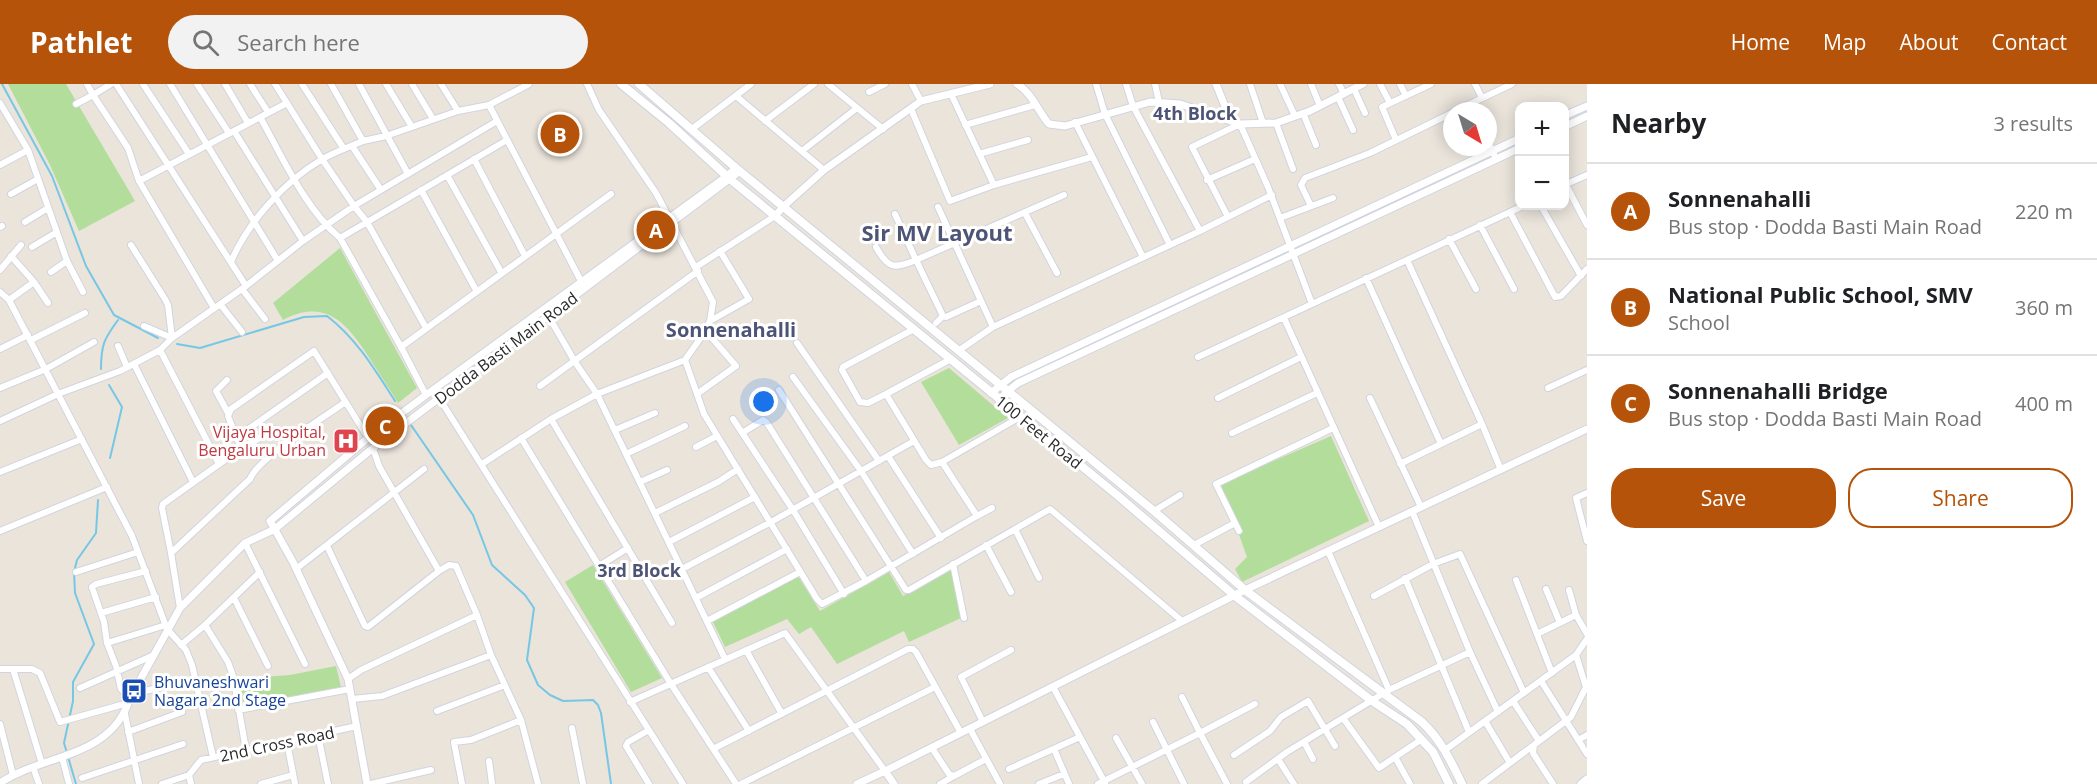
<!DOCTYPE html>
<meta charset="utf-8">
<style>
body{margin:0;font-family:"Open Sans",sans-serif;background:#f2f2f2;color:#202124}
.controls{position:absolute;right:18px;top:18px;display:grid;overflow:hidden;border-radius:12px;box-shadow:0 3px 15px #0003}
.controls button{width:54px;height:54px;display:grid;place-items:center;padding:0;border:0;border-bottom:2px solid #e0e0e0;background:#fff;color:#202124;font:30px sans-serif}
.compass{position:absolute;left:1443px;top:18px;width:54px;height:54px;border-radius:50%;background:#fff;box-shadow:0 3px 15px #0003;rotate:142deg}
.you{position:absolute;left:764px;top:318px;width:21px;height:21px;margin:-15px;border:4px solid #fff;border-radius:50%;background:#1a73e8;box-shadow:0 0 0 9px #1a73e833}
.badge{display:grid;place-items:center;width:39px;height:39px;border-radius:50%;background:#b45309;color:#fff;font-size:20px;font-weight:700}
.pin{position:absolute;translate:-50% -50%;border:3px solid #fff;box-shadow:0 2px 6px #0006}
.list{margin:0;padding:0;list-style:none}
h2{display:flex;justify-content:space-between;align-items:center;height:78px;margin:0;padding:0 24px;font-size:26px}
h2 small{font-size:20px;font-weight:400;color:#757577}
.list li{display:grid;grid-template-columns:39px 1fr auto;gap:18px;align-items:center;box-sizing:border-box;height:96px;padding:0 24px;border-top:2px solid #e0e0e0}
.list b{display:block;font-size:22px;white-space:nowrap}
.list p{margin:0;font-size:20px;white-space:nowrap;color:#757577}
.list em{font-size:20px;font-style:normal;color:#757577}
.actions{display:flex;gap:12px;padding:18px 24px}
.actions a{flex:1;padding:14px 0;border:2px solid #b45309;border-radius:24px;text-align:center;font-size:21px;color:#b45309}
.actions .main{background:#b45309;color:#fff}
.icon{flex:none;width:33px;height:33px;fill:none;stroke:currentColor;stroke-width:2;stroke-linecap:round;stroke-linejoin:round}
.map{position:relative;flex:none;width:1587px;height:700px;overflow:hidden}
header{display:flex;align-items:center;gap:36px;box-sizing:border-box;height:84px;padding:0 30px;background:#b45309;color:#fff}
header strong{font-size:28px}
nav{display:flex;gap:33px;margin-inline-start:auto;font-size:21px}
.search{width:420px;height:54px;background:#f2f2f2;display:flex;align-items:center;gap:15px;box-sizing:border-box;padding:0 21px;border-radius:33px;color:#757577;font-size:22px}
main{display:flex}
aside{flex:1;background:#fff}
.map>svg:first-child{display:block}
</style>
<header>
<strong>Pathlet</strong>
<div class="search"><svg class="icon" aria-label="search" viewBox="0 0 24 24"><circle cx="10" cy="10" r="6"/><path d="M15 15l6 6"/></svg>Search here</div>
<nav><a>Home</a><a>Map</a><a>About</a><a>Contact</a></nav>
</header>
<main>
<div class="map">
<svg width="1587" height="700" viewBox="0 0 1587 700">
<rect width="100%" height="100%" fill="#eae4db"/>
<!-- green -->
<path fill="#b2dd9b" d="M8,0H66L135,117L79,147L50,81Z
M340,164L417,304L398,319C389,304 379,289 370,275C348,241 327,213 283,236L273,219Z
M949,284L1008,334L959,361L921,298Z
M1331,352L1369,437L1242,498L1235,485L1247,473L1221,400Z
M593,481L662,594L631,608L565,498Z
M951,484L961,534L909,558L904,547L837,580L811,543L799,550L787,535L725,563L713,538L798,492L820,527L889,488L903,512Z
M336,582L341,603L243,622L238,595L290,591Z"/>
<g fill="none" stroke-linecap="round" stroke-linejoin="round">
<!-- stream -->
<path stroke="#76c7e5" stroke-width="2" d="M2,0L52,92L86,182L114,231L158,254
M177,260L200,264L304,233L327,232C357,255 375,286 395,317
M101,285C101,261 104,255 118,236
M109,301L122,323L110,374
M411,341L473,431L492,481L525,511L534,524L527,576L538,601L550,611L563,617L593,616L598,621L601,629L611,700
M76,700L64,659L73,617V598L94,560L75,509L74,488L77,476L96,449L98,416"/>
<!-- minor casing -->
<g stroke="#d1d4e0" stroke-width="8">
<path id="minor" d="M111,0L93,11L128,64L139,97L214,224
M143,0L189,70
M170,0L278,177
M197,0L229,49
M225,0L248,39
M250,0L268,28
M275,0L322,75L354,122L367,138L426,244
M302,0L344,65
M331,0L363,57L386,52L458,27L489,21L529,0
M359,0L408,90
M386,0L412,43
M412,0L433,35
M441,0L458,27
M587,0L599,26L656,109L713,218L710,237L704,249L685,276L597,310L725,575
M828,0L883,45
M912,0L921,17
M1096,0L1105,30L1170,161
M1126,0L1133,22L1200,147
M1155,0L1159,18
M1250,0L1263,39
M1280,0L1295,32
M1311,0L1320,22
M1339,0L1344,10
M1380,0L1390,19
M1400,0L1406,12
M1475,0L1482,14
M1354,5L1365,29
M869,8L885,0
M951,10L994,101
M736,12L824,86
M1338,13L1353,46
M0,19L28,66L67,177L83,208
M76,20L93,11L87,0
M489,21L582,199
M911,25L950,117L994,101L1092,73
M1455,27L1512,0
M1303,29L1316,61
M260,33C282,72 305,125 340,154
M765,37L814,0
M1075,38L1143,173
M1276,39L1293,85
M965,41L1035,21
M692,45L751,0
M234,47L303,157
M507,56L340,154L401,263L611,110
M1396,56L1382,23L1431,0
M1488,57L1496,75
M352,62L381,106
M802,67L857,24
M979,70L1028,56
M474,75L525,172
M0,81L28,66
M447,91L501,188
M1207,96L1255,75
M139,97L287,19
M1564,101L1587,91
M1566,101L1587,141
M421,106L476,206
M11,110L38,95
M1311,122L1301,101L1305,94L1370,69L1452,29
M1541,122L1581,192
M938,123L993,243
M1510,128L1555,213L1561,212L1587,185
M1025,129L1057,189
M895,130L916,176L1064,111
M1228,133L1192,63L1240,40L1268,103L1312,220
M1280,134L1333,114
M25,138L48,124
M1480,141L1514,205
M0,143L2,142
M1449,155L1476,205
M131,161L165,215L168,221L172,254
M32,163L57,148
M876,163C888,185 894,185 916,176L943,232L946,233L981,217
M11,172L34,198L48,219
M231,178C247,139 285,97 321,76C334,68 349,63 363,57
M696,183L775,132
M0,186L21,161
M51,188L67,177
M1366,194L1441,360
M246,202L303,157L354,122L497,37
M242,205L265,235
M0,208L9,216L132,452L167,545L186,566L192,581L213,673
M9,216L34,198
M220,220L242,248
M1284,234L1379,443
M710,237L749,215L720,167
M936,239L943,232
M144,242L172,254
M31,256L85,229
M797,259L879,377
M118,262L127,283
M401,263L426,311
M0,265L28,251
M160,266L219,380
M958,267L993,243L1200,147L1272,111
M1198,273L1523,122
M951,275L886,310L926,376L931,381L942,378L1020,333
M685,276L704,330L817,515L822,520L866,497L977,432L942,378
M134,280L193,398
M793,293L861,387L913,470
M227,296L216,307L228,329
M540,302L698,187
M0,304L46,285L94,258
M1548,304L1587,286
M434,306L683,700
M779,306L906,506H909L1050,425L1182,537
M697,310L736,282L705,246
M886,310L868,319L860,318L842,286L843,283L914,245
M1218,314L1301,273
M1370,314L1421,423
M551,335L672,539
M733,335L793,426L844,510
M0,337L58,310L120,287L160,266L172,254L246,202L116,0
M1482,340L1501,386
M615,346L655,329
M742,349L763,336L767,339L866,497
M1232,349L1317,309
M521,354L671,600L736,700
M237,355L228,332L231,325L314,267L368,354
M696,363L717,352
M242,364L237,355L240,351L328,289
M373,364L379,382L439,487
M626,370L685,342
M888,372L941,454
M482,380L551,335L597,310L575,278L545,226
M1400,380L1482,340L1407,176
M0,388L82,355
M640,398L667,386
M1587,409L1576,414L1587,457
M1154,427L1180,411
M1412,427L1470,568L1498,628
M655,429L718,398L738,385
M977,432L992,424
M1015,445L1039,494
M0,447L107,403
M1239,447L1216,400L1333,344
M669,458L755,413
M245,459L305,580
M986,461L1011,508
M1194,461L1235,439
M327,462L365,542L368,543L439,487L449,481L456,482L477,531L491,571L521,636L538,700
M171,469L162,424L163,420L232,371L274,345
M953,480L964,534
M599,482L628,464
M296,485L424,385
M682,485L771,438L914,357
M76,488L138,468
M1405,494L1469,648
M1516,496L1552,589
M1546,505L1560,539
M1569,506L1576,531L1587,550
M1374,512L1433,480L1460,470L1524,609
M234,514L268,582
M696,514L787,465
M180,524L171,469L250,395C259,373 323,334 344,319
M101,529L156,513
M707,537L800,488
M205,541L228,578L233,592L246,666
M1537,550L1576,531
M107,559L166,541
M181,561L205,541L260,488
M746,566L782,630
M708,583L749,647
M0,585H32L40,589L60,638L128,619
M13,585L42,680
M348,595L361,586L477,531
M1541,597L1587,670
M1053,603L1105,699
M80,604L154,571
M1389,606L1470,568
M132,610L171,601
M1182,613L1200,649L1255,620
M130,614L121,605L116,582L107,559L104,538L92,503L96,500L146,487
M352,615L382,612L491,571
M1513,617L1539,657
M630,618L785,549L885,687
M238,626L350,605
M437,627L505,601
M125,630L139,700
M1343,634L1379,684L1422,655
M1485,637L1510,679
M983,638L961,593L1011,566
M1153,638L1184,700
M0,640L13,691
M572,644L583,700
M970,645L1000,700
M649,646L628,658L626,662L649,700
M128,648L182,628
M318,651L328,700
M1116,654L1142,700
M1578,656L1587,651
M287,658L295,700
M1304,658L1313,675
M1534,661L1533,669L1553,700
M715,664L908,565H913L916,568L961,649
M932,664L949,690L954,692L986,675
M1054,665L1069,700
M1445,666L1576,571
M1234,671L1270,647L1281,633L1308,617L1335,662
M62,673L69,700
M1395,673L1410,700
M1278,675L1294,700
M489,677L492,700
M33,683L39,700
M1009,685L1080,653
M82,694L183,660
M1246,698L1287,668L1389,606L1328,467
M162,700L189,691
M191,700L189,691L201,676L357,642
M261,700L293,691
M371,700L431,686
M462,700L454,658L471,656L521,636
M741,700L935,603
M940,700L954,692
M1039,700L1064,690
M1098,700L1200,649L1227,700
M1482,700L1571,633L1586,603L1576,571L1587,555"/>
</g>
<!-- tertiary casing -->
<g stroke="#d1d4e0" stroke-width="9">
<path id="tertiary" d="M1017,0C1032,9 1038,27 1049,40L1065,42L1150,18L1180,20L1240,40L1276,39L1310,27L1363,0
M1216,0L1231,37
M1564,32L1587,22
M1564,43L1587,32
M775,132L784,122L824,86L921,17L990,0
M991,309L1011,293L1520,54
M999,316L1008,307L1018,299L1520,64
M885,687L1245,506L1587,345
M0,699C45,669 111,675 130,614L180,524L245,459L275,445L373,364L740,87
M367,700L348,595L293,478L270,437L368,354L426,311L727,92L736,84
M857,700L885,687L894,700
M1581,700L1587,695"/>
</g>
<!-- secondary casing -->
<g stroke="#d1d4e0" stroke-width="10">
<path id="secondary" d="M621,0L669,39L731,96L1117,411L1235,512L1372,617L1407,640L1433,668L1449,700
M639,0L736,84L1154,427L1245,506L1422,638C1441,656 1451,677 1462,700"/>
</g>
<!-- minor -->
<use href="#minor" stroke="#fff" stroke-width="6"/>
<!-- tertiary -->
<use href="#tertiary" stroke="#fff" stroke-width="7"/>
<!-- secondary -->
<use href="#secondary" stroke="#fff" stroke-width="8"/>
</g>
<!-- icons -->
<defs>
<g id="hospital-square" transform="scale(1.35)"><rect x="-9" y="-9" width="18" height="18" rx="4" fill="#e0444e" stroke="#fff"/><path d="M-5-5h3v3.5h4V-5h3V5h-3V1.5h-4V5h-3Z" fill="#fff"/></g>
<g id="bus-square" transform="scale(1.35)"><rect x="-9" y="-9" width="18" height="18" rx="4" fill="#1a4fb4" stroke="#fff"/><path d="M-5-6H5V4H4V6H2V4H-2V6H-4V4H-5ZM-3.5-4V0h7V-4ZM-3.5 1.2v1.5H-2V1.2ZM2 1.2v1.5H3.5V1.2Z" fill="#fff"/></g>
</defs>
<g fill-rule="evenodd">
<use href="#hospital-square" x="346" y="357"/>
<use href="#bus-square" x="134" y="607"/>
</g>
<g text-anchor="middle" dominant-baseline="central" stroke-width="6" stroke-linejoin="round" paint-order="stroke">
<!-- street labels -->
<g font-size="16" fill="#292929" stroke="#fff">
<text transform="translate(506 264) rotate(-37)">Dodda Basti Main Road</text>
<text transform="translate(1039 348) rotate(39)">100 Feet Road</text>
<text transform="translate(277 660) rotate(-12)">2nd Cross Road</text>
</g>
<!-- health labels -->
<g font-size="16" fill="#be3a42" stroke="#fff" text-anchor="end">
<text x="326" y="348">Vijaya Hospital,<tspan x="326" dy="18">Bengaluru Urban</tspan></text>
</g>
<!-- transit labels -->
<g font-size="16" fill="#164399" stroke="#fff" text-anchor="start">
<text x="154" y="598">Bhuvaneshwari<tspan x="154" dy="18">Nagara 2nd Stage</tspan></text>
</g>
<!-- neighbourhood labels -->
<g font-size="18" font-weight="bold" fill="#4d5475" stroke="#fff">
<text x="1195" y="29">4th Block</text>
<text x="639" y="486">3rd Block</text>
</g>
<!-- quarter labels -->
<g font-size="20" font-weight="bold" fill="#4d5475" stroke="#fff">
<text x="731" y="245">Sonnenahalli</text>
</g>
<!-- district labels -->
<g font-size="22" font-weight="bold" fill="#4d5475" stroke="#fff">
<text x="937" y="148">Sir MV Layout</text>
</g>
</g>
</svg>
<div class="controls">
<button>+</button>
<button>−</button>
</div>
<svg class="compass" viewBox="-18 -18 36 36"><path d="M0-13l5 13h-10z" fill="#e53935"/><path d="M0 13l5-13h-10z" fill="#757577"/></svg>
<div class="you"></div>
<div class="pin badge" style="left:656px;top:146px">A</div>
<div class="pin badge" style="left:560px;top:50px">B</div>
<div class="pin badge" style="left:385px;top:342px">C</div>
</div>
<aside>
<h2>Nearby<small>3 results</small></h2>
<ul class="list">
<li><span class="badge">A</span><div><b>Sonnenahalli</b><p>Bus stop · Dodda Basti Main Road</p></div><em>220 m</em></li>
<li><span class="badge">B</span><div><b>National Public School, SMV</b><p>School</p></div><em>360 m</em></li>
<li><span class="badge">C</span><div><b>Sonnenahalli Bridge</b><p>Bus stop · Dodda Basti Main Road</p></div><em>400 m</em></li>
</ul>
<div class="actions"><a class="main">Save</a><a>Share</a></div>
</aside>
</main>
